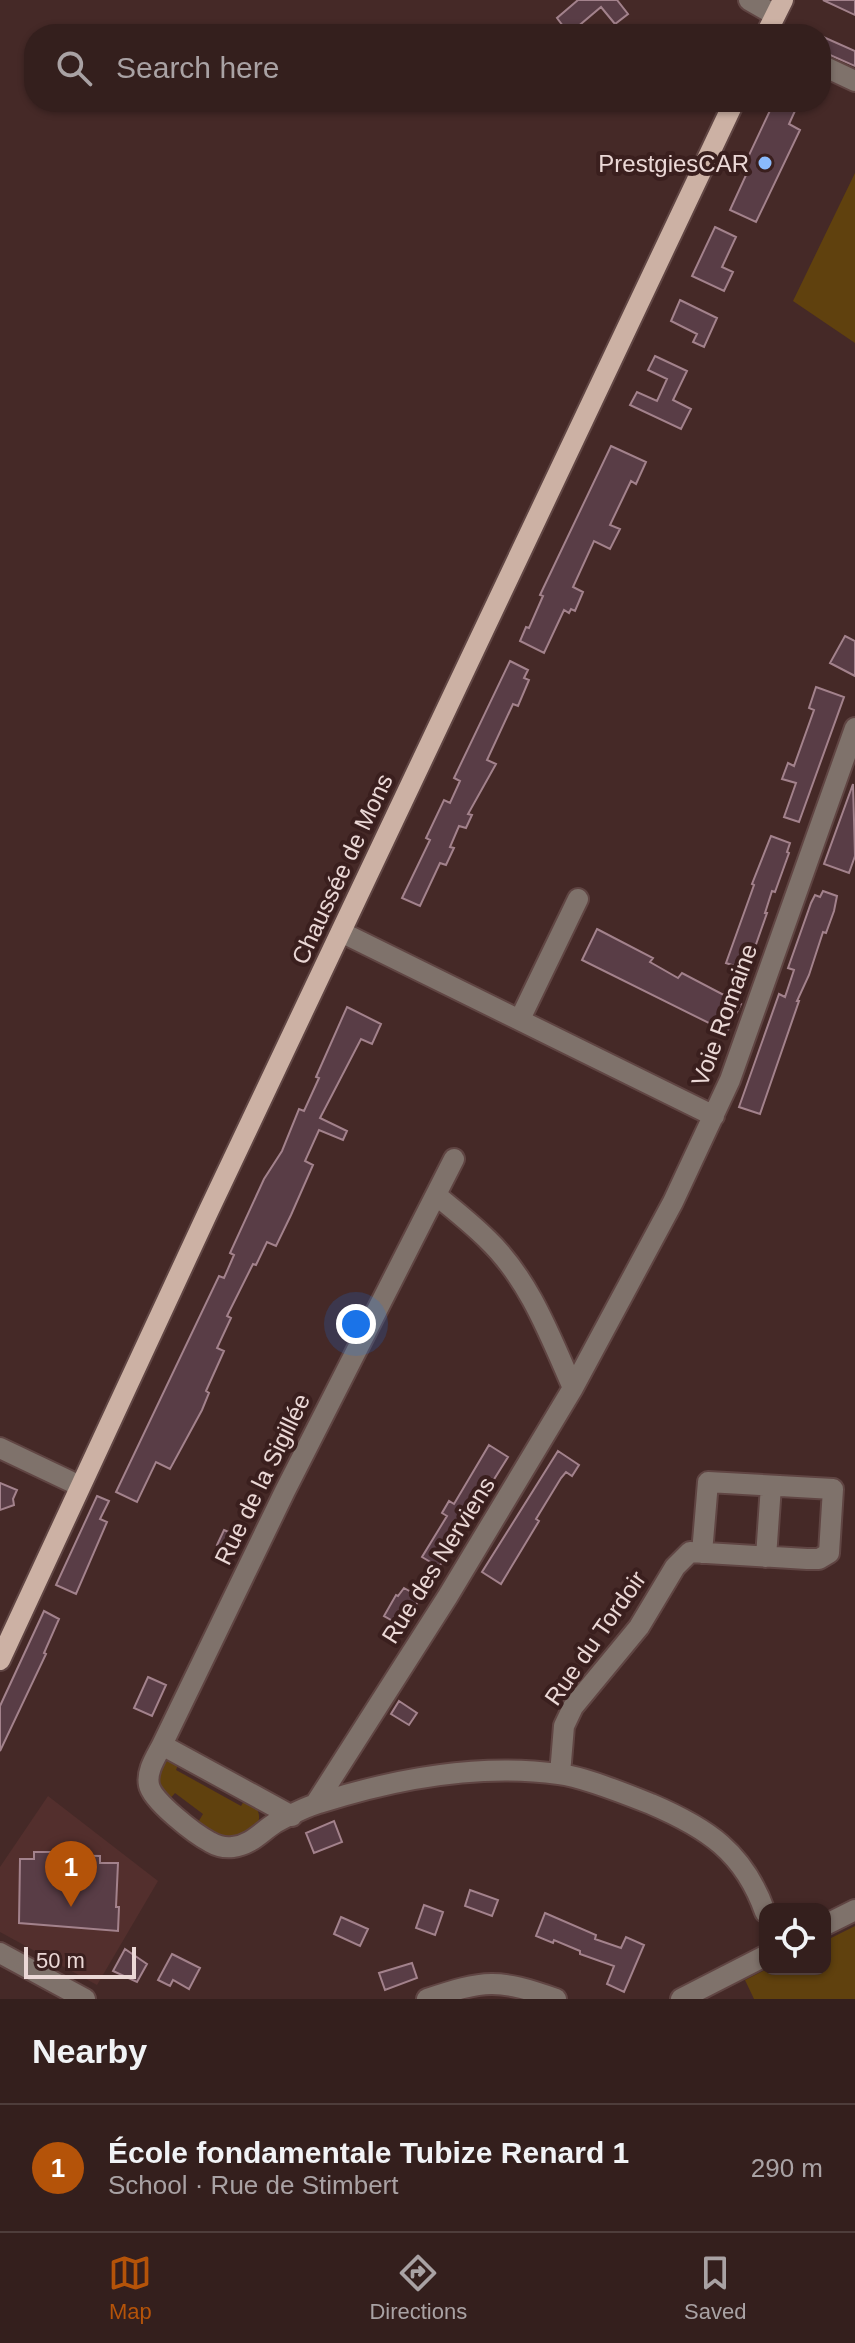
<!DOCTYPE html>
<meta charset="utf-8">
<style>
body{margin:0;font-family:Helvetica,sans-serif;background:#3f2c2a;color:#f1f3f6}
.controls{position:absolute;right:24px;bottom:24px;display:grid;overflow:hidden;border-radius:16px;box-shadow:0 2px 6px #0004}
.controls button{width:72px;height:72px;display:grid;place-items:center;padding:0;border:0;border-bottom:2px solid #4e3d3b;background:#341f1d;color:#f1f3f6;font:40px sans-serif}
.scale{position:absolute;left:24px;bottom:20px;width:112px;box-sizing:border-box;padding-left:8px;border:4px solid #ebd8d6;border-top:0;font-size:22px;line-height:28px;white-space:nowrap;color:#ebd8d6;-webkit-text-stroke:6px #3a1f1e;paint-order:stroke}
.you{position:absolute;left:356px;top:1324px;width:28px;height:28px;margin:-20px;border:6px solid #fff;border-radius:50%;background:#1a73e8;box-shadow:0 0 0 12px #1a73e833}
.badge{display:grid;place-items:center;width:52px;height:52px;border-radius:50%;background:#b45309;color:#fff;font-size:26px;font-weight:700}
.pin{position:absolute;translate:-50% -66px;filter:drop-shadow(0 2px 4px #0008)}
.pin::after{content:'';position:absolute;top:42px;width:28px;height:24px;background:inherit;clip-path:polygon(0 0,100% 0,50% 100%)}
.list{margin:0;padding:0;list-style:none}
h2{display:flex;justify-content:space-between;align-items:center;height:104px;margin:0;padding:0 32px;font-size:34px}
h2 small{font-size:26px;font-weight:400;color:#a9a2a4}
.list li{display:grid;grid-template-columns:52px 1fr auto;gap:24px;align-items:center;box-sizing:border-box;height:128px;padding:0 32px;border-top:2px solid #4e3d3b}
.list b{display:block;font-size:30px;white-space:nowrap}
.list p{margin:0;font-size:26px;white-space:nowrap;color:#a9a2a4}
.list em{font-size:26px;font-style:normal;color:#a9a2a4}
.icon{flex:none;width:44px;height:44px;fill:none;stroke:currentColor;stroke-width:2;stroke-linecap:round;stroke-linejoin:round}
.map{position:relative;flex:none;width:855px;height:1999px;overflow:hidden}
.search{position:absolute;background:#341f1d;box-shadow:0 2px 6px #0004;left:24px;right:24px;top:24px;height:88px;display:flex;align-items:center;gap:20px;box-sizing:border-box;padding:0 28px;border-radius:32px;color:#a9a2a4;font-size:30px}
.sheet{height:232px;background:#341f1d}
nav{display:flex;justify-content:space-around;align-items:center;box-sizing:border-box;height:112px;border-top:2px solid #4e3d3b;background:#341f1d;font-size:22px;color:#a9a2a4}
nav a{display:grid;justify-items:center;gap:4px}
nav .on{color:#b45309}
.map>svg:first-child{display:block}
</style>
<div class="map">
<svg width="855" height="1999" viewBox="0 0 855 1999">
<rect width="100%" height="100%" fill="#452927"/>
<!-- built -->
<path fill="#532f2d" d="M48,1796L158,1881L97,1985L0,1932V1867Z"/>
<!-- green -->
<path fill="#60410e" d="M855,173V343L793,301Z
M171,1758L180,1760L176,1770L241,1806L247,1796C273,1822 253,1833 227,1841L197,1824L203,1814L175,1793L168,1801L159,1793L156,1771Z
M855,1926V1999H754L745,1980L767,1969H825V1941Z"/>
<!-- building -->
<path fill="#593d46" stroke="#a3828c" stroke-width="2" d="M578,0H617L628,14L615,24L601,7L569,34L557,18Z
M823,0H855V15Z
M821,36L855,51V66L821,51Z
M774,102H799L789,124L800,130L756,222L730,210L747,173L742,170Z
M715,227L736,237L722,267L733,272L724,291L692,276Z
M680,300L717,318L704,347L693,342L697,334L671,321Z
M655,356L687,371L673,400L691,409L681,429L630,405L637,392L657,401L667,379L648,370Z
M611,446L646,462L636,484L631,481L610,525L620,529L610,549L594,541L573,587L583,592L575,611L571,609L569,613L564,610L544,653L520,641L526,627L529,628L543,596L540,595Z
M845,636L855,641V676L830,663Z
M510,661L528,670L524,678L529,680L518,706L513,704L487,760L496,764L468,814L472,815L466,828L459,826L450,847L454,848L446,865L440,863L420,906L402,898L430,840L426,838L444,800L450,803L460,781L454,778Z
M816,687L844,697L799,822L784,817L796,783L782,779L788,763L794,766L814,710L809,708Z
M853,784L855,856L849,873L824,864Z
M771,836L790,843L787,852L789,853L775,892L772,891L765,913H767L747,970L726,963L754,885L752,884Z
M823,891L837,896L834,911L826,933L823,932L809,975L797,1001H799L760,1114L739,1107L779,994L785,997L794,970L788,968L811,903L815,895L820,897Z
M597,929L653,958L650,962L678,978L682,973L741,1004L727,1032L582,960Z
M347,1007L381,1024L372,1044L361,1039L320,1118L347,1131L343,1140L319,1130L305,1161L313,1165L291,1215L276,1246L267,1242L256,1265L253,1264L227,1316L231,1318L217,1348L224,1351L206,1391L209,1393L202,1410L170,1469L156,1462L137,1502L116,1492L219,1276L224,1278L234,1255L230,1253L264,1179L282,1151L299,1109L304,1111L319,1078L316,1077Z
M489,1445L508,1457L439,1567L422,1557L447,1516L442,1513L449,1501L454,1504Z
M558,1451L579,1465L572,1476L566,1472L561,1478L536,1519L539,1521L501,1584L482,1572Z
M0,1483L17,1490L13,1499L14,1505L0,1510Z
M97,1496L109,1501L100,1519L107,1522L76,1594L56,1585Z
M224,1530L242,1538L234,1553L217,1545Z
M404,1588L420,1597L409,1620L406,1619L402,1626L384,1616L396,1595L398,1596Z
M44,1611L59,1619L44,1653L46,1654L0,1751V1706Z
M148,1677L166,1685L152,1716L134,1708Z
M399,1701L417,1713L409,1725L391,1714Z
M334,1821L342,1842L314,1853L306,1833Z
M34,1852H55V1855L100,1856V1863H118L116,1907H119L118,1931L19,1923L20,1859H34Z
M470,1890L498,1900L492,1916L465,1906Z
M424,1905L443,1912L435,1935L416,1928Z
M545,1913L596,1935L595,1939L621,1948L626,1937L644,1945L624,1992L607,1984L614,1966L580,1954V1951L554,1940L553,1943L536,1936Z
M341,1917L368,1929L360,1946L334,1934Z
M125,1949L147,1964L137,1982L113,1971Z
M172,1954L200,1968L189,1989L173,1980L170,1986L158,1980Z
M412,1963L417,1978L385,1990L379,1973Z"/>
<g fill="none" stroke-linecap="round" stroke-linejoin="round">
<!-- minor casing -->
<g stroke="#604543" stroke-width="24">
<path id="minor" d="M749,0L775,15
M821,65L855,81
M341,932L714,1116
M520,1019L578,899
M454,1159L285,1491L162,1745C156,1757 146,1771 149,1785C152,1801 195,1834 210,1842C217,1846 226,1848 233,1847C251,1845 261,1832 275,1823C288,1816 305,1807 319,1803C394,1779 480,1763 559,1774C584,1777 626,1794 651,1804C707,1828 744,1852 765,1912
M436,1195C453,1209 471,1223 487,1239C529,1279 550,1336 573,1388
M0,1448L80,1486
M766,1557L771,1486
M162,1745L292,1816
M560,1774L564,1726L573,1707L639,1627L675,1567L690,1552L807,1559H819L829,1553L833,1489L708,1482L702,1553
M316,1803L448,1596L573,1388L673,1202L730,1080L855,728
M825,1925L855,1910
M0,1953L85,1999
M427,1999C485,1980 497,1978 556,1999
M681,1999L765,1956"/>
</g>
<!-- major casing -->
<g stroke="#604543" stroke-width="24">
<path id="major" d="M766,34L783,0
M0,1660L209,1210L734,102"/>
</g>
<!-- minor -->
<use href="#minor" stroke="#7f726b" stroke-width="20"/>
<!-- major -->
<use href="#major" stroke="#ccb1a4" stroke-width="20"/>
</g>
<!-- markers -->
<circle fill="#8abafc" stroke="#3a1f1e" stroke-width="3" cx="765" cy="163" r="8"/>
<g text-anchor="middle" dominant-baseline="central" stroke-width="8" stroke-linejoin="round" paint-order="stroke">
<!-- poi labels -->
<g font-size="24" fill="#ebd8d6" stroke="#3a1f1e" text-anchor="end">
<text x="749" y="163">PrestgiesCAR</text>
</g>
<!-- street labels -->
<g font-size="24" fill="#ebd8d6" stroke="#3a1f1e">
<text transform="translate(342 869) rotate(-65)">Chaussée de Mons</text>
<text transform="translate(724 1015) rotate(-70)">Voie Romaine</text>
<text transform="translate(262 1479) rotate(-64)">Rue de la Sigillée</text>
<text transform="translate(438 1560) rotate(-58)">Rue des Nerviens</text>
<text transform="translate(595 1638) rotate(-55)">Rue du Tordoir</text>
</g>
</g>
</svg>
<div class="controls">
<button><svg class="icon" aria-label="locate" viewBox="0 0 24 24"><circle cx="12" cy="12" r="6"/><path d="M12 2v4M12 18v4M2 12h4M18 12h4"/></svg></button>
</div>
<div class="scale">50 m</div>
<div class="you"></div>
<div class="pin badge" style="left:71px;top:1907px">1</div>
<div class="search"><svg class="icon" aria-label="search" viewBox="0 0 24 24"><circle cx="10" cy="10" r="6"/><path d="M15 15l6 6"/></svg>Search here</div>
</div>
<section class="sheet">
<h2>Nearby<small></small></h2>
<ul class="list">
<li><span class="badge">1</span><div><b>École fondamentale Tubize Renard 1</b><p>School · Rue de Stimbert</p></div><em>290 m</em></li>
</ul>
</section>
<nav>
<a class="on"><svg class="icon" aria-label="map" viewBox="0 0 24 24"><path d="M3 6l6-2 6 2 6-2v14l-6 2-6-2-6 2zM9 4v14M15 6v14"/></svg>Map</a>
<a><svg class="icon" aria-label="directions" viewBox="0 0 24 24"><path d="M12 3l9 9-9 9-9-9zM9 14v-3h6M13 9l2 2-2 2"/></svg>Directions</a>
<a><svg class="icon" aria-label="saved" viewBox="0 0 24 24"><path d="M7 4h10v16l-5-4-5 4z"/></svg>Saved</a>
</nav>
